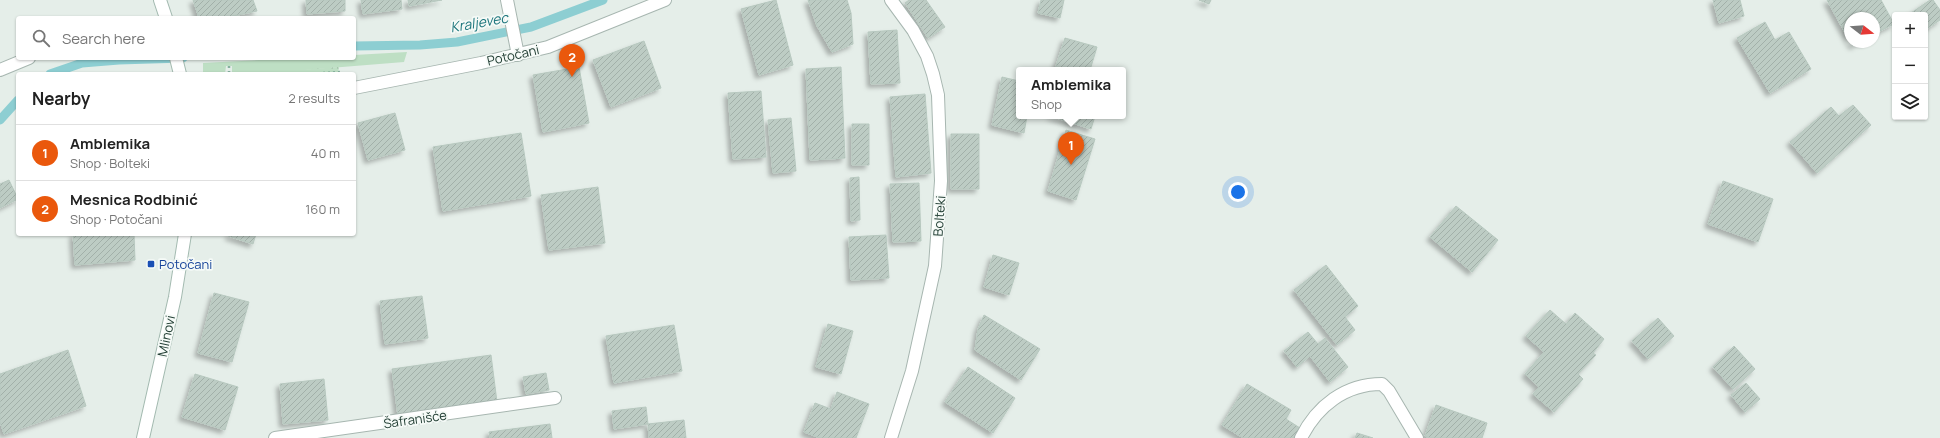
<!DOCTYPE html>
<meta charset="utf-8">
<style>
body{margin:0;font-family:Manrope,sans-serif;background:#f6f6f6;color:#222}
.controls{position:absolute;right:12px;top:12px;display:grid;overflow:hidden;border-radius:4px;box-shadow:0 1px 3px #0004}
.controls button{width:36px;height:36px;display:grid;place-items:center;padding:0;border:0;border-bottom:1px solid #e0e0e0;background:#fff;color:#222;font:20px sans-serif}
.compass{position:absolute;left:1844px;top:12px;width:36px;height:36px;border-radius:50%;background:#fff;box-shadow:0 1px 3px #0004;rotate:107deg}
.you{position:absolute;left:1238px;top:192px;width:14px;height:14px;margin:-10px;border:3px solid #fff;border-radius:50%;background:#1a73e8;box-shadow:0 0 0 6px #1a73e833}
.badge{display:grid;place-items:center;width:26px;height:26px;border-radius:50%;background:#ea580c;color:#fff;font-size:13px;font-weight:700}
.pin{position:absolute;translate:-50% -33px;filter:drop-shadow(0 1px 2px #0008)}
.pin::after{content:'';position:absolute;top:21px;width:14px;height:12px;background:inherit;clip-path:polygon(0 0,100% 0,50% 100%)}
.popup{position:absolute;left:1016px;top:67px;width:110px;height:52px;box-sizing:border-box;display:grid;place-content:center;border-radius:4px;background:#fff;filter:drop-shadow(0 1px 3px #0005);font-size:13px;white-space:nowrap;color:#767676}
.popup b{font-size:15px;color:#222}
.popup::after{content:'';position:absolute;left:50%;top:100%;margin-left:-8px;border:8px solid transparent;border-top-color:#fff}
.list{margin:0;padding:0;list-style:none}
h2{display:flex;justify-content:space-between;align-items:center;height:52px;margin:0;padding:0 16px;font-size:17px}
h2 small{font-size:13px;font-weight:400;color:#767676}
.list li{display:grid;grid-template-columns:26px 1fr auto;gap:12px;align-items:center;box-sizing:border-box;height:56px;padding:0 16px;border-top:1px solid #e0e0e0}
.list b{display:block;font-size:15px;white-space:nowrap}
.list p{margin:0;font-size:13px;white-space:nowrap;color:#767676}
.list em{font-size:13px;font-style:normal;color:#767676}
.icon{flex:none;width:22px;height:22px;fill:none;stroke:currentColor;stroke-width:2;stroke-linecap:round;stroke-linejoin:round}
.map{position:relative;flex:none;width:1940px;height:438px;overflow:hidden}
.search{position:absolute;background:#fff;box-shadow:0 1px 3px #0004;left:16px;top:16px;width:340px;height:44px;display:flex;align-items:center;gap:10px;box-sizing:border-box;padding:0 14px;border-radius:4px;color:#767676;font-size:15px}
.panel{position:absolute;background:#fff;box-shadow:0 1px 3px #0004;left:16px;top:72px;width:340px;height:164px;border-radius:4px}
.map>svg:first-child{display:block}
</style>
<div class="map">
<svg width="1940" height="438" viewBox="0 0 1940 438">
<defs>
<pattern id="park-crowns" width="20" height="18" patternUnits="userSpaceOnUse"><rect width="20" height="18" fill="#bedfc4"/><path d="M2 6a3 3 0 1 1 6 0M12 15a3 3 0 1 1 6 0" fill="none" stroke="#a3c0a9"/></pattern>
<pattern id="building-hatch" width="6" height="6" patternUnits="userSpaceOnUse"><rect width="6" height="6" fill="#bdccc4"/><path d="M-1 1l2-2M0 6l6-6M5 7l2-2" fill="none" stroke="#a2b0a9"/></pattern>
<filter id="shadow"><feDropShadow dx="-3.5" dy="3.5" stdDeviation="2" flood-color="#0004"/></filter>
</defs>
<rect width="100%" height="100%" fill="#e5eee9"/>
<!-- grass -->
<path fill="#bedfc4" d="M407,52L404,62L305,70L286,74H232V66H226L225,74H203V63L299,58H354V55Z"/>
<!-- park -->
<path fill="url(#park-crowns)" d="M339,67L338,74H243Z"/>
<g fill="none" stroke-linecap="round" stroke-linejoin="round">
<!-- stream -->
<path stroke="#8dced2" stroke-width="9" d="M354,46L420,45L457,42L531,27L603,0
M50,74L82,63L119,60L183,58
M0,120L18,100"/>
</g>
<!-- building -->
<path fill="url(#building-hatch)" stroke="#b7c8bf" filter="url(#shadow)" d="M193,0H253L257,11L223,18H199Z
M306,0H345V11L307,14Z
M361,0H401L402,9L363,14Z
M408,0H442L409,6Z
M776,0L793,65L759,75L741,9Z
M808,0H847L851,13L853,44L832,52L817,26Z
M909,0H926L945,27L928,38L905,3Z
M1041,0H1064L1060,18L1038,13Z
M1199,0H1211L1209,4Z
M1713,0H1740L1744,16L1719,23Z
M1827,0H1881L1894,24L1874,34V18H1850V42Z
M1930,0H1933L1940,10V20L1925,30V15H1908Z
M1765,22L1775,40L1789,32L1811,69L1770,93L1737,38Z
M897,30L900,83L871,84L868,32Z
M1065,38L1097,47L1090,70L1055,69Z
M644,41L661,88L611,107L593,60Z
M1850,42H1860L1853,46Z
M579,67L589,123L543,132L533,75Z
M841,67L845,158L810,160L806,69Z
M1002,77L1019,81V116H1027L1024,133L992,125Z
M761,91L766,157L733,159L728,93Z
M925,94L931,173L896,177L890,97Z
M1853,105L1871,125L1817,173L1790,142L1831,107L1839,116Z
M395,113L405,150L368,160L358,123Z
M1050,116H1095L1091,129Z
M791,118L796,171L773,173L768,120Z
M852,124H869V165H852Z
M1066,130L1095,139L1076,200L1048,191Z
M521,133L531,196L443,211L433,147Z
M951,134H979V189H951Z
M859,177L860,220L851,221L850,178Z
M9,180L18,199L0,208V184Z
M1723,181L1773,199L1758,242L1708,224Z
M919,183L921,241L893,242L890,184Z
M598,187L605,243L549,250L541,195Z
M1456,206L1498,240L1472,272L1430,237Z
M73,234H134L135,260L75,265Z
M229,234H256L253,244L228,236Z
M886,235L889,278L851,280L849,237Z
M993,255L1019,263L1009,295L984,287Z
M1326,265L1358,306L1345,317L1355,330L1337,345L1294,290Z
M214,293L249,302L232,362L198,353Z
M422,296L428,338L385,344L380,301Z
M1550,310L1566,324L1575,313L1604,339L1593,353L1596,355L1578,374L1583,379L1554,412L1533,394L1539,387L1525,374L1544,352L1526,336Z
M984,315L1040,349L1021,380L975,350L978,329Z
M1658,318L1674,336L1648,359L1632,341Z
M828,324L853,331L841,374L816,367Z
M674,325L682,371L614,383L606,336Z
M1308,332L1318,344L1325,338L1348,367L1330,382L1310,356L1297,367L1284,351Z
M1734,346L1755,369L1733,389L1713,367Z
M68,350L86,406L4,434L0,422V374Z
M491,355L497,402L398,416L392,369Z
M968,367L1015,398L993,433L945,402Z
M546,373L549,390L526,394L523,377Z
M195,374L238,387L225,430L182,417Z
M324,379L328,420L283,424L280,384Z
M1746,383L1760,399L1745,412L1731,395Z
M1247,384L1291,410L1286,419L1300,428L1294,438H1243L1222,425Z
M837,392L869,404L856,438H820L804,432L815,403L831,409Z
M1436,405L1487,423L1482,438H1430L1425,436Z
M646,407L648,424L614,429L612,411Z
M684,420L686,438H649L648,424Z
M550,424L552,438H490L489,432Z
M1357,433L1373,438H1355Z"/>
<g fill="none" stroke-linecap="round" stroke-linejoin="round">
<!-- minor casing -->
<g stroke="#a7b6b0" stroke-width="14">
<path id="minor" d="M507,0L518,55
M0,70L29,58
M354,88L481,63L548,47L665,0
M275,438L555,398
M891,438L912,371L935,266L941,181L938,95L933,74L927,56L913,30L891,0
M1301,438C1317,406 1345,384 1382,384L1389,391L1417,438"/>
</g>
<!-- secondary casing -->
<g stroke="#a3bab0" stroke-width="14">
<path id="secondary" d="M160,0L166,18
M176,58L180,74
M143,438L175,297L185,234"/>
</g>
<!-- path -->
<path stroke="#85b19f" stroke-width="2.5" stroke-dasharray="2 3" stroke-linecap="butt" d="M229,66V74
M303,74L342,72"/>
<!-- minor -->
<use href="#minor" stroke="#fff" stroke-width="12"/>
<!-- secondary -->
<use href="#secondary" stroke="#fff" stroke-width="12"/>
</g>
<!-- markers -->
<rect fill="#1a4fb4" stroke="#f5faf7" stroke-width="1.5" x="147" y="260" width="8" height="8" rx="2"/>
<g text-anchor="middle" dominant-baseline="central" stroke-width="3.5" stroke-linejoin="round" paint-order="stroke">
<!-- street labels -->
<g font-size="13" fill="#244036" stroke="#f5faf7">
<text transform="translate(513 55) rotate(-13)">Potočani</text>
<text transform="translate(939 216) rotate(-86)">Bolteki</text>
<text transform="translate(166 336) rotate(-78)">Mlinovi</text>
<text transform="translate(415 419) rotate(-8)">Šafranišće</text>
</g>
<!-- transit labels -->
<g font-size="13" fill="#164399" stroke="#f5faf7" text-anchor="start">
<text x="159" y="264">Potočani</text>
</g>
<!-- water labels -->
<g font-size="14" font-style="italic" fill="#1d757c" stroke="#f5faf7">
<text transform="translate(479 22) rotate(-10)">Kraljevec</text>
</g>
</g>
</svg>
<div class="controls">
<button>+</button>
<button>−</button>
<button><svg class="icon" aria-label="layers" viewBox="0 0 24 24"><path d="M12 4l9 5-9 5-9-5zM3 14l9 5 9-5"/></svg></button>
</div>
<svg class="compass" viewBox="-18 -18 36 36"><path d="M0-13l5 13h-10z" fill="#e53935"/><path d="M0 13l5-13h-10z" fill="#767676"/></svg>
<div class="you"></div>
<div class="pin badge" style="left:1071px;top:165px">1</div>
<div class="popup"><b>Amblemika</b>Shop</div>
<div class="pin badge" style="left:572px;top:77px">2</div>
<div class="search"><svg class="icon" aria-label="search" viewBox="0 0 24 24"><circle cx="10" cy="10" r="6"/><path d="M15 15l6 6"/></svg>Search here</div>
<section class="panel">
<h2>Nearby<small>2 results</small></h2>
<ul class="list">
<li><span class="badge">1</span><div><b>Amblemika</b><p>Shop · Bolteki</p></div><em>40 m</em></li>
<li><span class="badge">2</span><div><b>Mesnica Rodbinić</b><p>Shop · Potočani</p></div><em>160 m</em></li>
</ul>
</section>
</div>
